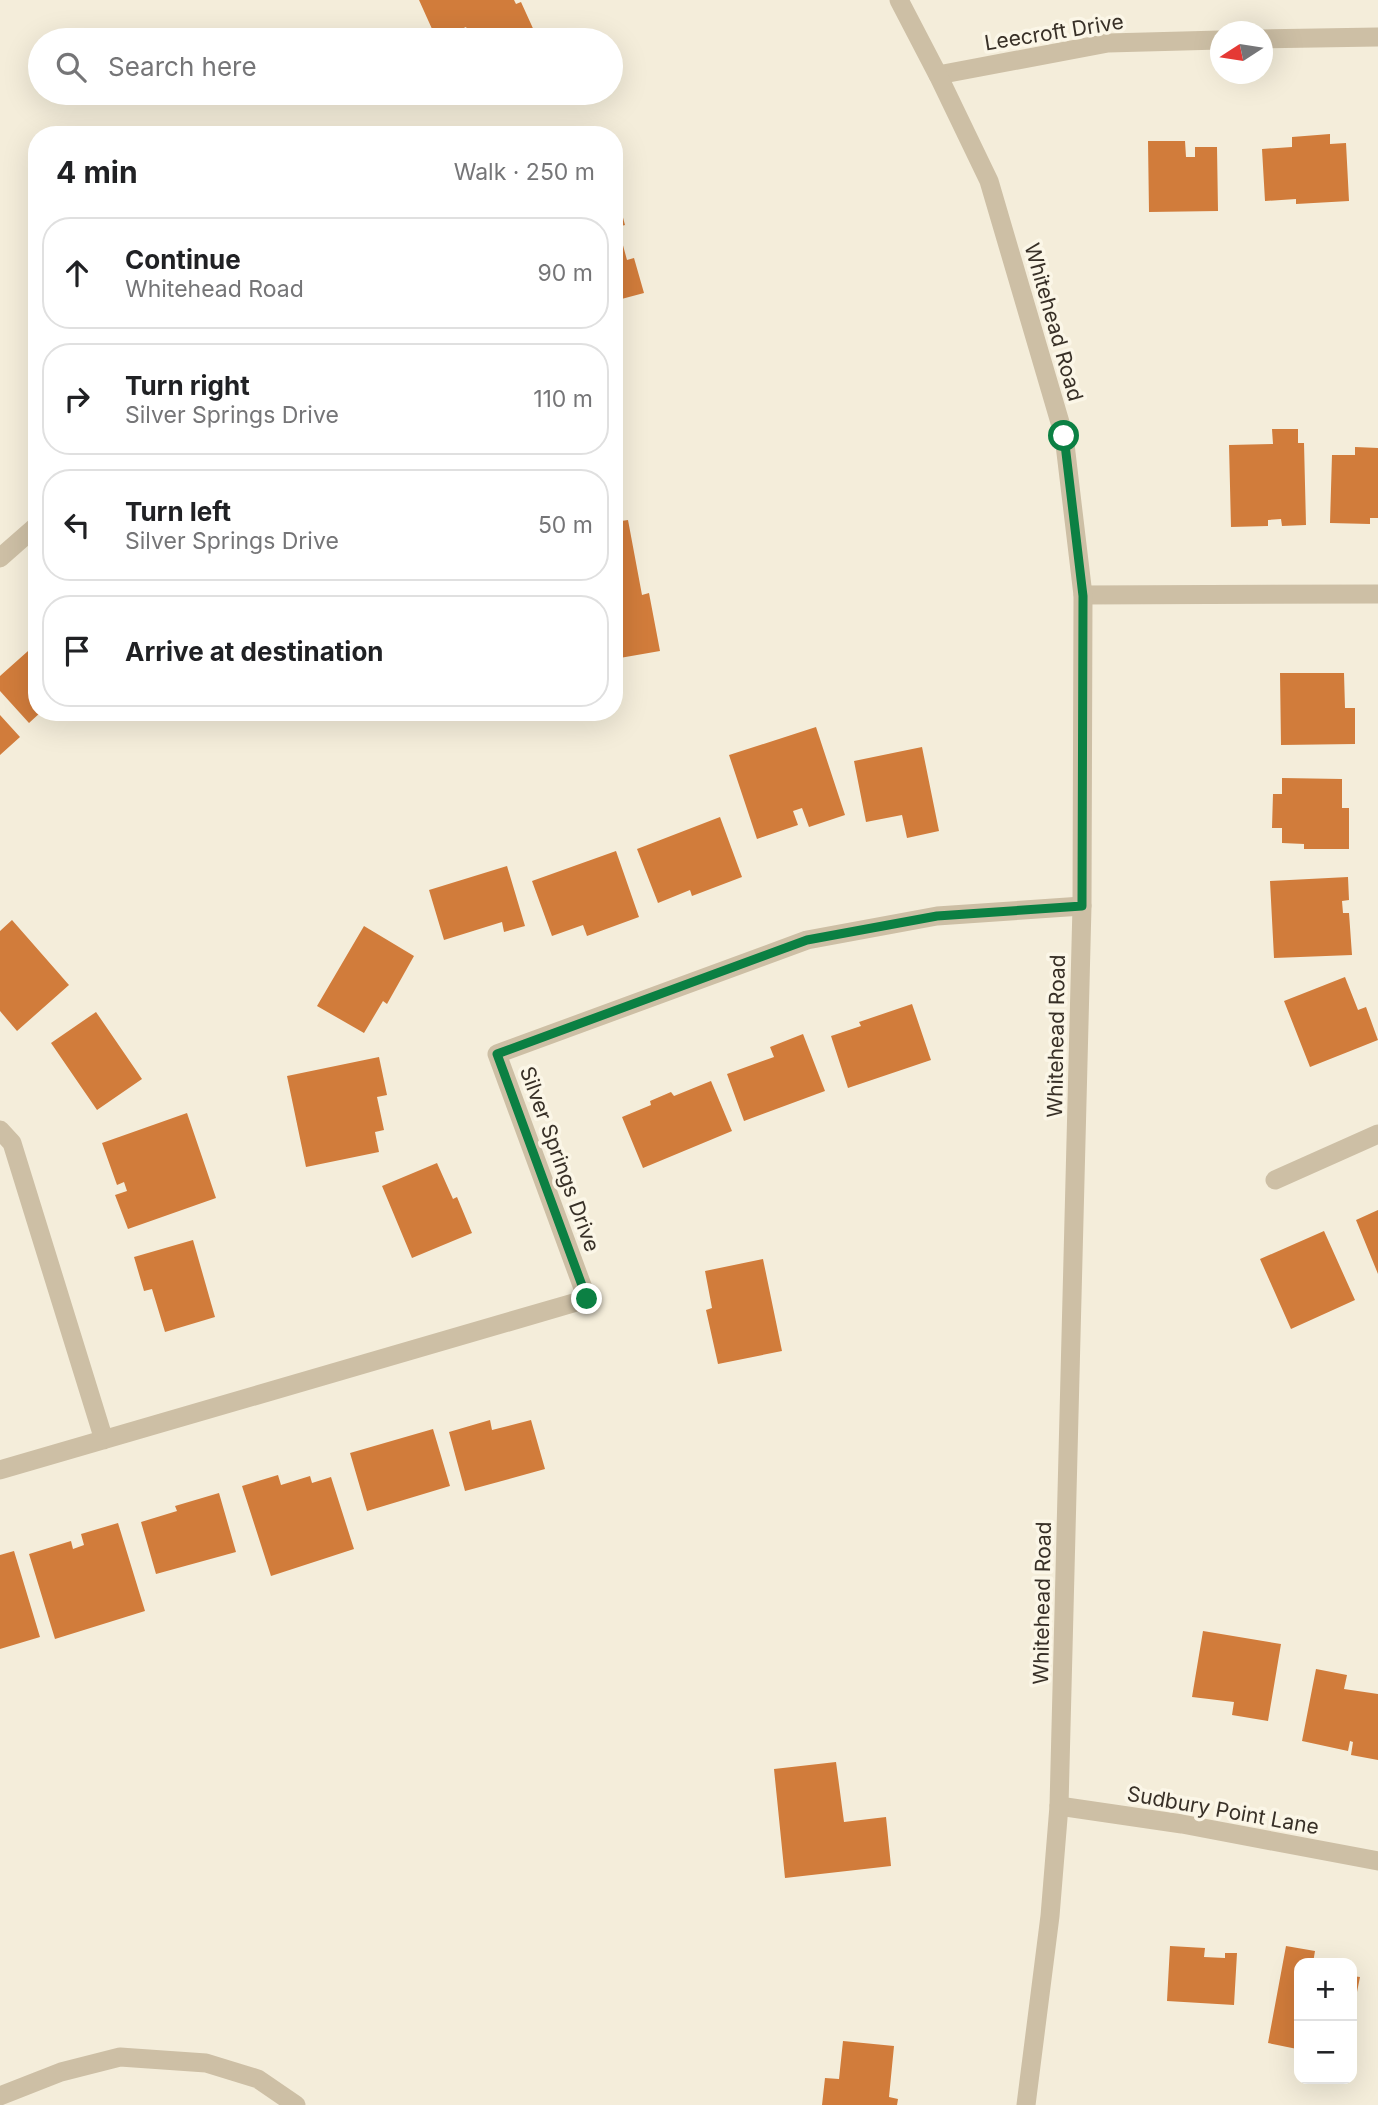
<!DOCTYPE html>
<meta charset="utf-8">
<style>
body{margin:0;font-family:Inter,sans-serif;background:#f6f6f6;color:#202124}
.controls{position:absolute;right:21px;bottom:21px;display:grid;overflow:hidden;border-radius:14px;box-shadow:0 7px 28px #0002}
.controls button{width:63px;height:63px;display:grid;place-items:center;padding:0;border:0;border-bottom:2px solid #e0e0e0;background:#fff;color:#202124;font:35px sans-serif}
.compass{position:absolute;left:1210px;top:21px;width:63px;height:63px;border-radius:50%;background:#fff;box-shadow:0 7px 28px #0002;rotate:258deg}
.stop{position:absolute;width:21px;height:21px;margin:-16px;border:5px solid #0b8043;border-radius:50%;background:#fff}
.stop.end{background:#0b8043;border-color:#fff;box-shadow:0 2px 7px #0008}
.list{margin:0;padding:0;list-style:none}
h2{display:flex;justify-content:space-between;align-items:center;height:91px;margin:0;padding:0 28px;font-size:30px}
h2 small{font-size:23px;font-weight:400;color:#757577}
.list li{display:grid;grid-template-columns:46px 1fr auto;gap:21px;align-items:center;box-sizing:border-box;height:112px;margin:0 14px 14px;padding:0 14px;border:2px solid #e0e0e0;border-radius:28px}
.list b{display:block;font-size:26px;white-space:nowrap}
.list p{margin:0;font-size:23px;white-space:nowrap;color:#757577}
.list em{font-size:23px;font-style:normal;color:#757577}
.icon{flex:none;width:38px;height:38px;fill:none;stroke:currentColor;stroke-width:2;stroke-linecap:round;stroke-linejoin:round}
.map{position:relative;flex:none;width:1378px;height:2105px;overflow:hidden}
.search{position:absolute;background:#fff;box-shadow:0 7px 28px #0002;left:28px;top:28px;width:595px;height:77px;display:flex;align-items:center;gap:18px;box-sizing:border-box;padding:0 24px;border-radius:38px;color:#757577;font-size:26px}
.panel{position:absolute;background:#fff;box-shadow:0 7px 28px #0002;left:28px;top:126px;width:595px;height:595px;border-radius:28px}
.map>svg:first-child{display:block}
</style>
<div class="map">
<svg width="1378" height="2105" viewBox="0 0 1378 2105">
<rect width="100%" height="100%" fill="#f4edda"/>
<!-- building -->
<path fill="#d17c3b" d="M419,0H514L516,4L521,2L536,35L526,40H473L466,27L437,40Z
M1330,134V144L1346,143L1349,201L1296,204V199L1265,201L1262,149L1292,147V137Z
M1148,141H1185L1186,157H1195V147H1217L1218,211L1149,212Z
M617,195L625,225L618,227L627,260L634,258L644,293L614,301V196Z
M1272,429H1298V443H1304L1306,525L1282,526L1281,519L1268,520V526L1231,527L1229,445L1273,444Z
M1355,447L1378,448V518H1370V524L1330,523L1332,455H1355Z
M628,520L642,595L649,593L660,651L614,659V522Z
M37,643V712H41L29,723L0,691V676Z
M1280,673H1344L1345,708H1355V744L1281,745Z
M0,715L20,737L0,755Z
M816,727L845,815L809,827L802,808L793,811L798,825L757,839L729,755Z
M922,747L939,831L907,838L902,815L866,822L854,761Z
M1282,778L1342,779V808H1349V849H1304V844L1282,843V828H1272L1273,794H1282Z
M720,817L742,877L692,896L690,890L658,903L637,849Z
M616,851L639,917L587,936L583,925L552,936L532,881Z
M507,866L525,926L504,932L502,922L444,940L429,890Z
M1348,877L1349,900L1342,901L1343,913H1349L1352,955L1274,958L1270,881Z
M12,920L69,985L17,1031L0,1011V931Z
M364,926L414,956L387,1004L383,1001L364,1033L317,1006Z
M1345,977L1358,1010L1366,1007L1378,1040L1310,1067L1284,1001Z
M912,1004L931,1060L848,1088L831,1036L861,1026L859,1022Z
M96,1012L142,1079L97,1110L51,1043Z
M803,1034L825,1091L744,1121L727,1074L774,1057L770,1047Z
M379,1057L387,1095L377,1097L384,1130L375,1132L379,1152L306,1167L287,1076Z
M711,1081L732,1131L643,1168L622,1117L651,1105L650,1101L671,1092L674,1096Z
M187,1113L216,1198L128,1229L115,1195L127,1191L124,1182L117,1185L102,1143Z
M437,1163L453,1199L457,1197L472,1233L412,1258L382,1186Z
M1378,1210V1274L1356,1220Z
M1324,1231L1355,1300L1291,1329L1260,1259Z
M193,1240L215,1317L165,1332L152,1289L144,1291L134,1257Z
M763,1259L782,1351L718,1364L706,1310L712,1308L705,1271Z
M490,1420L492,1430L531,1420L545,1469L465,1491L449,1432Z
M433,1429L450,1486L367,1511L350,1453Z
M278,1475L281,1485L310,1476L312,1483L331,1477L354,1549L271,1576L242,1486Z
M219,1493L236,1552L156,1574L141,1522L177,1511L175,1506Z
M118,1523L145,1611L55,1639L29,1554L71,1541L73,1549L84,1545L81,1534Z
M14,1551L40,1637L0,1649V1555Z
M1203,1631L1281,1644L1268,1721L1232,1715L1234,1702L1192,1697Z
M1316,1669L1347,1675L1344,1689L1378,1694V1760L1351,1755L1353,1742L1350,1741L1348,1751L1302,1741Z
M836,1762L844,1822L886,1817L891,1866L785,1878L774,1769Z
M1170,1946L1205,1948L1204,1957L1225,1958V1953H1237L1234,2005L1167,2001Z
M1286,1946L1315,1951L1313,1963H1299L1297,2049L1268,2043Z
M1352,1976L1360,1977L1353,2012H1352Z
M843,2041L894,2046L889,2097L898,2099L897,2105H822L825,2078L839,2079Z"/>
<g fill="none" stroke-linecap="round" stroke-linejoin="round">
<!-- minor -->
<path stroke="#cdbfa5" stroke-width="19" d="M1262,39L1378,37
M938,75L1108,43L1220,40
M0,558L34,528
M1083,595L1378,594
M0,1130L12,1143L104,1440
M1275,1180L1378,1134
M0,1470L587,1299L497,1054L807,940L937,916L1082,906
M1059,1806L1182,1824L1378,1861
M0,2096L61,2072L120,2057L206,2063L258,2079L296,2105"/>
<!-- tertiary -->
<path stroke="#cdbfa5" stroke-width="19" d="M899,0L938,75L989,181L1064,436L1083,595L1082,906L1059,1806L1050,1916L1026,2105"/>
</g>
<g fill="none" stroke-linecap="round" stroke-linejoin="round">
<!-- route -->
<path stroke="#0b8043" stroke-width="9" d="M587,1299L497,1054L807,940L937,916L1082,906L1083,596L1064,436"/>
</g>
<g text-anchor="middle" dominant-baseline="central" stroke-width="7" stroke-linejoin="round" paint-order="stroke">
<!-- street labels -->
<g font-size="21" fill="#383027" stroke="#fbf6e7">
<text transform="translate(1054 32) rotate(-9)">Leecroft Drive</text>
<text transform="translate(1054 322) rotate(74)">Whitehead Road</text>
<text transform="translate(1056 1036) rotate(-89)">Whitehead Road</text>
<text transform="translate(560 1159) rotate(70)">Silver Springs Drive</text>
<text transform="translate(1042 1603) rotate(-89)">Whitehead Road</text>
<text transform="translate(1223 1810) rotate(10)">Sudbury Point Lane</text>
</g>
</g>
</svg>
<div class="controls">
<button>+</button>
<button>−</button>
</div>
<svg class="compass" viewBox="-18 -18 36 36"><path d="M0-13l5 13h-10z" fill="#e53935"/><path d="M0 13l5-13h-10z" fill="#757577"/></svg>
<div class="stop" style="left:1064px;top:436px"></div>
<div class="stop end" style="left:587px;top:1299px"></div>
<div class="search"><svg class="icon" aria-label="search" viewBox="0 0 24 24"><circle cx="10" cy="10" r="6"/><path d="M15 15l6 6"/></svg>Search here</div>
<section class="panel">
<h2>4 min<small>Walk · 250 m</small></h2>
<ul class="list">
<li><svg class="icon" aria-label="ahead" viewBox="0 0 24 24"><path d="M12 20V5M6 11l6-6 6 6"/></svg><div><b>Continue</b><p>Whitehead Road</p></div><em>90 m</em></li>
<li><svg class="icon" aria-label="right" viewBox="0 0 24 24"><path d="M7 20v-9h11M14 6l5 5-5 5"/></svg><div><b>Turn right</b><p>Silver Springs Drive</p></div><em>110 m</em></li>
<li><svg class="icon" aria-label="left" viewBox="0 0 24 24"><path d="M17 20v-9H6M10 6l-5 5 5 5"/></svg><div><b>Turn left</b><p>Silver Springs Drive</p></div><em>50 m</em></li>
<li><svg class="icon" aria-label="arrive" viewBox="0 0 24 24"><path d="M6 21V4h12l-3 4 3 4H6"/></svg><div><b>Arrive at destination</b></div></li>
</ul>
</section>
</div>
